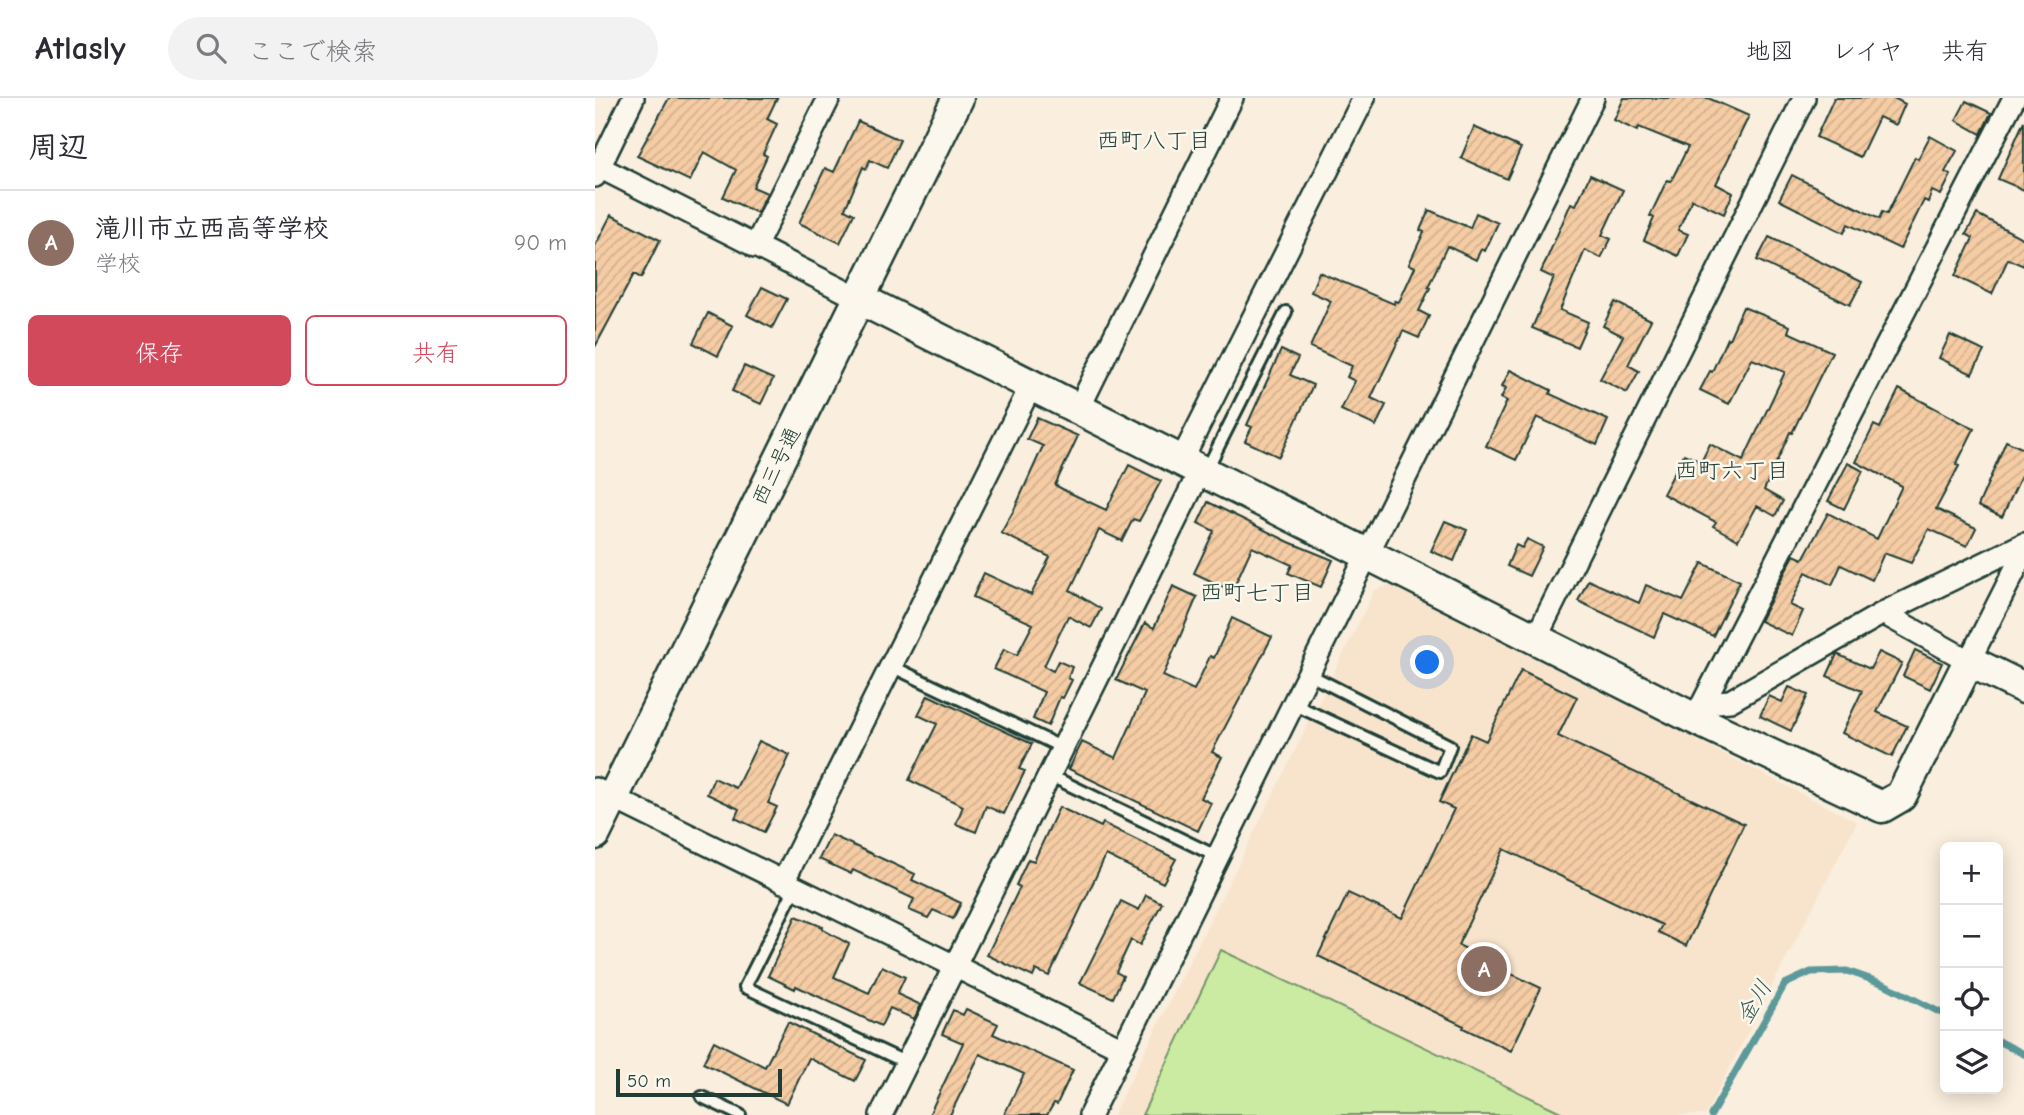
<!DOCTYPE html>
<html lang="ja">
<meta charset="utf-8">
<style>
body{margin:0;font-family:"Comic Neue","Klee One",sans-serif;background:#f2f2f3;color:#2b2b33}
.controls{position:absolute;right:21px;bottom:21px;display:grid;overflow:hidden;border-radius:10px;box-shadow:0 4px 18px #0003}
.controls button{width:63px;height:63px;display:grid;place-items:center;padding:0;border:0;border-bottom:2px solid #e1e1e2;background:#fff;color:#2b2b33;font:35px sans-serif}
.scale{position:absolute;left:21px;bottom:18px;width:166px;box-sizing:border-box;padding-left:7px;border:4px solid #1f3d34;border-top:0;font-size:19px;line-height:24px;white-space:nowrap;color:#1f3d34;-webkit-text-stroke:5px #fbf7ec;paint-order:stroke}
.you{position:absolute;left:833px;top:565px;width:24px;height:24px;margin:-18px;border:5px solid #fff;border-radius:50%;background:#1a73e8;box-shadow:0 0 0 10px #1a73e833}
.badge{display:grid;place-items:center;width:46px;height:46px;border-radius:50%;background:#d1495b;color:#fff;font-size:23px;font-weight:700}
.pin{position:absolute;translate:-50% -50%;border:4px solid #fff;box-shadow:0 2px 7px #0006}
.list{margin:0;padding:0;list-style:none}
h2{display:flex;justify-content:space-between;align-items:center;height:91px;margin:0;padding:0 28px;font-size:30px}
h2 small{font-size:23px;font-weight:400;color:#7c7c81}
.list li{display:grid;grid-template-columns:46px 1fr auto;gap:21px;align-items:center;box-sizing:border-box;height:105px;padding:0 28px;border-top:2px solid #e1e1e2}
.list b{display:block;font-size:26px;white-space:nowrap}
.list p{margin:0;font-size:23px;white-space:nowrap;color:#7c7c81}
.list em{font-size:23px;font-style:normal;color:#7c7c81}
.actions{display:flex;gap:14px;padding:21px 28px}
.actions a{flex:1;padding:16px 0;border:2px solid #d1495b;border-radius:10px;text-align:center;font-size:24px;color:#d1495b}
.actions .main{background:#d1495b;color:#fff}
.icon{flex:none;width:38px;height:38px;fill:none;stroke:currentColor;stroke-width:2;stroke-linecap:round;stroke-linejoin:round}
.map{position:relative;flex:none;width:1429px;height:1017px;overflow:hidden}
header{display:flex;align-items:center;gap:42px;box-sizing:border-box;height:98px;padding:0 35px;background:#fff;border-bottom:2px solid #e1e1e2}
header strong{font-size:33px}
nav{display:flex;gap:38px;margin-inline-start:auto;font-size:24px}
.search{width:490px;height:63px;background:#f2f2f3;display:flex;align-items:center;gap:18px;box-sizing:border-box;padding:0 24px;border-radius:38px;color:#7c7c81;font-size:26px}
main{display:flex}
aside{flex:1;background:#fff}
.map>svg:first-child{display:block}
</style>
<header>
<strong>Atlasly</strong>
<div class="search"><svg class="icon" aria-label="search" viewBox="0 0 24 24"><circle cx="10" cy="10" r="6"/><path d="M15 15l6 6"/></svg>ここで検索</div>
<nav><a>地図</a><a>レイヤ</a><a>共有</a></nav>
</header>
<main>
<aside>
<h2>周辺<small></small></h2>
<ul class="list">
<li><span class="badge" style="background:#8d6e63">A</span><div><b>滝川市立西高等学校</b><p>学校</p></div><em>90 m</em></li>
</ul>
<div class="actions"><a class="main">保存</a><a>共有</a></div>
</aside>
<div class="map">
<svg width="1429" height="1017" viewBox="0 0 1429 1017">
<defs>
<pattern id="building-hatch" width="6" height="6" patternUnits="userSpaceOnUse" patternTransform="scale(1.75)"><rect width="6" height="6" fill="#f5cca4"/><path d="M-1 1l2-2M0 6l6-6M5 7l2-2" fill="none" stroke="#d2b08e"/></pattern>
</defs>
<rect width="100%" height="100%" fill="#faeede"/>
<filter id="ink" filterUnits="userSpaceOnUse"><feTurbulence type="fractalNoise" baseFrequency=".0143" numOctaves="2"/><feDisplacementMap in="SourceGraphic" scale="14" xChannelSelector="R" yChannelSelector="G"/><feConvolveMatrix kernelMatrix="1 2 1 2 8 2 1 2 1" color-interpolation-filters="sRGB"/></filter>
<g filter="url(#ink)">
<!-- built -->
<path fill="#f8e4cd" d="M798,486L1262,724L1110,1017H518L780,492Z"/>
<!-- green -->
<path fill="#cbeaa2" stroke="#75946b" stroke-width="2" d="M626,852L972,1017H547Z"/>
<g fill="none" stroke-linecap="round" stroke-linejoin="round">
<!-- stream -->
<path stroke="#5c999b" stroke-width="7" d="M1403,943L1429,956
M1116,1017L1190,886L1216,874L1252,873L1289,886L1350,917"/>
</g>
<!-- building -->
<path fill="url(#building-hatch)" stroke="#1f3d34" stroke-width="2" d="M74,0H182L172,21L182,26L168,56L172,58L158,89L172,95L162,115L128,99L141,72L109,54L95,83L42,58Z
M1029,0H1113L1154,18L1121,86L1138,95L1129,116L1097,101L1083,132L1093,136L1083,158L1049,142L1059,120L1055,118L1072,82L1076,83L1093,49L1044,29L1042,33L1019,22Z
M1239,0H1299L1310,6L1301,27L1284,19L1265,59L1221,39Z
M1371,3L1396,15L1386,36L1361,22Z
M263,23L305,42L292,70L275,62L271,71L268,69L250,111L259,116L245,145L204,125L230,70L239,74Z
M1429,23V92L1403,81Z
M879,29L926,50L912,81L866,60Z
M1335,38L1362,53L1350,74L1356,77L1346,97L1337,93L1333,104L1329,102L1305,151L1253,126L1249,135L1184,102L1197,77L1284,121L1287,114L1292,116L1320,59L1323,61Z
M995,77L1028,92L1007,137L1016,141L1006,160L990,152L965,212L993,224L982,249L937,230L959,180L946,174L976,105L981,107Z
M834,112L875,130L881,115L903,125L890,153L886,151L881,162L852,148L833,189L835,190L824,213L834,218L824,240L808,233L776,300L791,307L781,328L746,312L760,283L752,279L757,268L715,249L736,203L716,194L724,174L799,206L800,203L804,204L820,169L814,166L829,134L825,132Z
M1382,116L1429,141V168L1413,161L1397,196L1360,178L1378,140L1371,136Z
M16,117L65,142L46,180L39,176L0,249V148Z
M1174,139L1267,184L1255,207L1162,162Z
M167,189L192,201L177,230L152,217Z
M1020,204L1056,222L1033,267L1044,273L1032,295L1005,281L1028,238L1008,228Z
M1148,209L1195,228L1193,234L1237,254L1197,335L1195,334L1169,392L1188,403L1180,418L1162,408L1143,442L1118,428L1121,424L1068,396L1089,356L1106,364L1115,346L1148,363L1190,274L1157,261L1134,306L1105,292L1115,273L1117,274L1132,240L1134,241Z
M113,215L138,228L123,258L98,245Z
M1355,237L1389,253L1377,276L1344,260Z
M686,252L703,260L695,277L718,287L684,359L650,343L657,329L652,327Z
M149,268L178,281L166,306L137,293Z
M915,272L956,292L955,296L1013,322L1002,347L942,319L921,362L891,348L912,303L906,300L911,290L907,288Z
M1304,291L1379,331L1361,367L1364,368L1341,411L1381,430L1372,448L1334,431L1316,465L1289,455L1277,482L1246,467L1237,487L1211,474L1195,507L1208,513L1197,538L1165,523L1199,457L1208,461L1233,415L1282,441L1307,388L1261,364L1279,327L1285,330Z
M442,320L483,338L460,387L471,393L511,412L534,367L566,383L544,423L538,421L527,443L504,432L475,492L506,511L496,530L473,518L449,568L458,573L463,563L477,569L473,580L477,582L468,600L465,599L453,628L438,621L449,594L399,571L409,551L422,557L438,526L378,499L389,475L436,497L455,459L406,435L419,412L448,348L432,341Z
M1411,343L1429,351V372L1407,419L1383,408Z
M1253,365L1268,373L1249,411L1233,403Z
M613,404L694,444L738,462L726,489L693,475L697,467L657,449L637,493L599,475L619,433L603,425Z
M850,423L872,432L859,463L836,453Z
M932,441L948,449L934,478L912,468L921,447L927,450Z
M1107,465L1145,483L1118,538L1069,516L1059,539L983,503L993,482L1044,505L1051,487L1088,503Z
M578,488L602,499L568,578L599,592L615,558L619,560L637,520L677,539L617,654L627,659L606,700L616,705L603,733L474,671L487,644L521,660L550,595L521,582L550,525L559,530Z
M1320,552L1347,565L1335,591L1308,578Z
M1284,554L1307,565L1282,614L1312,628L1297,659L1247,635L1267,593L1232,578L1242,556L1275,571Z
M926,572L982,599L963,638L1149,726L1091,848L1063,834L1067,827L909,751L863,847L880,855L879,858L946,890L916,953L868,930L869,928L723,858L753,795L807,820L859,711L844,704L876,636L891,643Z
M1194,589L1213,597L1196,633L1165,618L1174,598L1187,604Z
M333,597L437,646L424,671L430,673L409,716L391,708L381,734L361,726L368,708L314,682L342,626L323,617Z
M164,643L195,657L173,705L182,709L169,734L140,720L144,711L112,696L119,680L141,690Z
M464,709L506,729L508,725L581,761L568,785L511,757L454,878L441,872L438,879L392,857L425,789L421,787L433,761L439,763Z
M236,737L320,776L317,782L366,805L358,821L338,812L333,820L314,812L319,801L258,772L256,776L224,761Z
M551,797L567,805L545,847L536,842L521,874L528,878L518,900L485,885L526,803L544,812Z
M201,818L228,829L227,831L254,846L239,879L274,895L287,868L310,879L302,896L326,907L319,921L295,910L286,928L201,888L200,891L173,878Z
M371,911L403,926L398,936L478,972L462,1006L459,1005L452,1017H409L429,976L385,956L355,1017H334L368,945L347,936L358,912L368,917Z
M193,924L271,962L260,983L214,960L192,1006L108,965L119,943L170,969Z"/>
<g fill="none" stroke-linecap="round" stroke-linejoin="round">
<!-- lane casing -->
<g stroke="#1f3d34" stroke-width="16">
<path id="lane" d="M611,373L691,214
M296,568L468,650
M698,606L845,674L855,648L713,576
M454,677L623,759
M200,790L150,889L312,965
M107,999L145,1017"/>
</g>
<!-- street casing -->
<g stroke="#1f3d34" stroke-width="26">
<path id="street" d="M0,67L263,200
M0,78L38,0
M160,149L234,0
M484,310L637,0
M587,361L769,0
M1288,515L1374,563L1429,454
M941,540L1209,0
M1108,605L1135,603L1288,515L1429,446
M1098,620L1108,605L1419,0
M0,691L528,951
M188,784L437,286
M286,1017L606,371
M495,1017L998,0"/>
</g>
<!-- secondary casing -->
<g stroke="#1f3d34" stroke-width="35">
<path id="secondary" d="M263,200L1098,620L1287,709L1306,698L1374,563L1429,590
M0,736L363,0"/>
</g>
<!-- lane -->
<use href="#lane" stroke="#fbf7ec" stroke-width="10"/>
<!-- street -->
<use href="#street" stroke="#fbf7ec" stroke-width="21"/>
<!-- secondary -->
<use href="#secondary" stroke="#fbf7ec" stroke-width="30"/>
</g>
</g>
<g text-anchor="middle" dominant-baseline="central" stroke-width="5" stroke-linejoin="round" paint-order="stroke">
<!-- street labels -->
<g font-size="21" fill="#1f3d34" stroke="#fbf7ec">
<text transform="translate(181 368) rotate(-64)">西三号通</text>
</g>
<!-- neighbourhood labels -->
<g font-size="23" fill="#1f3d34" stroke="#fbf7ec">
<text x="559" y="42">西町八丁目</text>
<text x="1137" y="372">西町六丁目</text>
<text x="662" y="494">西町七丁目</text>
</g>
<!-- water labels -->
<g font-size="23" font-style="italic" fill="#335c56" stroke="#fbf7ec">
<text transform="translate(1159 904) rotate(-59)">金川</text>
</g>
</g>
</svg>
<div class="controls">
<button>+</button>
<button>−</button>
<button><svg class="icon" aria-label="locate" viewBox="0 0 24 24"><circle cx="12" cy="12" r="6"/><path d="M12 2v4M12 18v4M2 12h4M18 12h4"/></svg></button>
<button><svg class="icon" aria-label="layers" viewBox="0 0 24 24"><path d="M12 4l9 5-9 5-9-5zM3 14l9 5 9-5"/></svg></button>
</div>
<div class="scale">50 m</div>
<div class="you"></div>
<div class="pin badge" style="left:889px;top:871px;background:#8d6e63">A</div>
</div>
</main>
